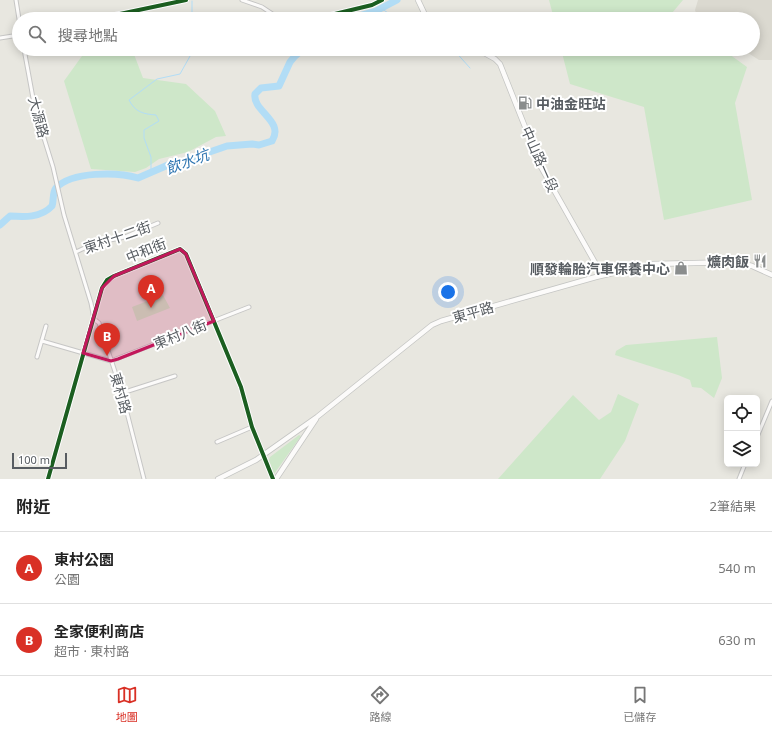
<!DOCTYPE html>
<html lang="zh-TW">
<meta charset="utf-8">
<style>
body{margin:0;font-family:"Noto Sans","Noto Sans TC",sans-serif;background:#f6f6f6;color:#222}
.controls{position:absolute;right:12px;bottom:12px;display:grid;overflow:hidden;border-radius:6px;box-shadow:0 2px 10px #0003}
.controls button{width:36px;height:36px;display:grid;place-items:center;padding:0;border:0;border-bottom:1px solid #e0e0e0;background:#fff;color:#222;font:20px sans-serif}
.scale{position:absolute;left:12px;bottom:10px;width:55px;box-sizing:border-box;padding-left:4px;border:2px solid #575c61;border-top:0;font-size:11px;line-height:14px;white-space:nowrap;color:#575c61;-webkit-text-stroke:3px #fff;paint-order:stroke}
.you{position:absolute;left:448px;top:292px;width:14px;height:14px;margin:-10px;border:3px solid #fff;border-radius:50%;background:#1a73e8;box-shadow:0 0 0 6px #1a73e833}
.badge{display:grid;place-items:center;width:26px;height:26px;border-radius:50%;background:#d93025;color:#fff;font-size:13px;font-weight:700}
.pin{position:absolute;translate:-50% -33px;filter:drop-shadow(0 1px 2px #0008)}
.pin::after{content:'';position:absolute;top:21px;width:14px;height:12px;background:inherit;clip-path:polygon(0 0,100% 0,50% 100%)}
.list{margin:0;padding:0;list-style:none}
h2{display:flex;justify-content:space-between;align-items:center;height:52px;margin:0;padding:0 16px;font-size:17px}
h2 small{font-size:13px;font-weight:400;color:#767676}
.list li{display:grid;grid-template-columns:26px 1fr auto;gap:12px;align-items:center;box-sizing:border-box;height:72px;padding:0 16px;border-top:1px solid #e0e0e0}
.list b{display:block;font-size:15px;white-space:nowrap}
.list p{margin:0;font-size:13px;white-space:nowrap;color:#767676}
.list em{font-size:13px;font-style:normal;color:#767676}
.icon{flex:none;width:22px;height:22px;fill:none;stroke:currentColor;stroke-width:2;stroke-linecap:round;stroke-linejoin:round}
.map{position:relative;flex:none;width:772px;height:479px;overflow:hidden}
.search{position:absolute;background:#fff;box-shadow:0 2px 10px #0003;left:12px;right:12px;top:12px;height:44px;display:flex;align-items:center;gap:10px;box-sizing:border-box;padding:0 14px;border-radius:22px;color:#767676;font-size:15px}
.sheet{height:196px;background:#fff}
nav{display:flex;justify-content:space-around;align-items:center;box-sizing:border-box;height:56px;border-top:1px solid #e0e0e0;background:#fff;font-size:11px;color:#767676}
nav a{display:grid;justify-items:center;gap:2px}
nav .on{color:#d93025}
.map>svg:first-child{display:block}
</style>
<div class="map">
<svg width="772" height="479" viewBox="0 0 772 479">
<rect width="100%" height="100%" fill="#e8e7e0"/>
<!-- education -->
<path fill="#dbd9d0" d="M698,0H772V60H759L742,49H753V19H698L695,10Z"/>
<!-- green -->
<path fill="#cee7c9" d="M549,0H683L672,13L680,19H554Z
M87,49H132L143,78L186,84L215,111L226,136L216,137L188,152L159,159L146,168L135,172L91,169L64,81Z
M561,49H722L747,67L735,103L752,200L664,220L644,107L570,84Z
M163,295L170,308L137,321L132,307Z
M717,337L722,378L714,398L701,388L692,387L690,380L678,375L615,355L616,351L626,345Z
M618,394L639,404L625,441L600,479H498L573,395L599,420L611,412Z
M299,435L301,436L274,474L269,460L270,457Z"/>
<g fill="none" stroke-linecap="round" stroke-linejoin="round">
<!-- stream -->
<path stroke="#b2ddf6" stroke-width="1" d="M381,8L395,18L407,19
M192,19V1
M453,49L470,68
M151,173V157L144,138V130L159,121L156,115C143,114 135,112 129,100L157,79L180,74L194,49"/>
<!-- river -->
<path stroke="#b2ddf6" stroke-width="7" d="M348,19L376,11L397,0
M0,225L10,216C24,217 41,218 52,206C54,201 52,193 56,188C72,171 118,172 138,178L168,165L194,159L198,156L227,146L252,144L259,145L272,141C285,121 252,111 255,94L261,88L279,86L290,62L295,56L303,49"/>
<!-- street casing -->
<g stroke="#c6c6c5" stroke-width="5">
<path id="street" d="M16,0L19,19
M242,0L262,7L274,15L302,19
M96,19L186,0
M314,19L372,5L382,0
M0,38L19,35
M24,49L35,109L53,167L64,215L91,303L94,319L99,323L122,393L144,479
M76,252L95,243L125,237L158,223
M42,341L111,361L249,307
M37,357L46,326
M122,393L175,376
M757,437L772,401
M217,442L252,427
M48,479L102,288L107,280L114,276L180,249L186,254L241,387L252,427L273,479
M739,479L745,464"/>
</g>
<!-- secondary casing -->
<g stroke="#c4c5c3" stroke-width="6">
<path id="secondary" d="M418,0L427,19
M477,49L495,59L500,64L541,167L602,275
M218,479L256,460L317,417L432,325L441,321L596,277L652,264L737,262L752,266L772,275
M276,479L316,419"/>
</g>
<!-- street -->
<use href="#street" stroke="#fcfbfa" stroke-width="3"/>
<!-- secondary -->
<use href="#secondary" stroke="#fcfbfa" stroke-width="4.5"/>
<!-- cycleway casing -->
<g stroke="#fff" stroke-width="6">
<path id="cycleway" d="M96,19L186,0
M314,19L372,5L382,0
M48,479L102,288L107,280L114,276L180,249L186,254L241,387L252,427L273,479"/>
</g>
<!-- cycleway -->
<use href="#cycleway" stroke="#1b5e20" stroke-width="4"/>
</g>
<!-- marked area -->
<path fill="#c2185b" fill-opacity="0.2" stroke="#c2185b" stroke-width="3" stroke-linejoin="round" d="M180,249L186,254L214,321L118,359L111,361L83,353L102,288L114,276Z"/>
<!-- icons -->
<defs>
<g id="fuel-bare" transform="scale(1.08)"><path d="M-5.5-6h7V0h2V4h1.3V-2.5L3-4.5l.8-.8L6-3V5H2.5V1h-1V6h-7ZM-4.2-4.7v3.2H.2V-4.7Z" fill="#8a8d8d" stroke="#fff" stroke-width="2.5" paint-order="stroke"/></g>
<g id="restaurant-bare" transform="scale(1.08)"><path d="M-5-6h1v4h1v-4h1v4h1v-4h1v5L-1.5 .5V6h-2V.5L-5-1ZM5-6V6H3V1.5H1.5Q1.5-4 5-6Z" fill="#8a8d8d" stroke="#fff" stroke-width="2.5" paint-order="stroke"/></g>
<g id="shop-bare" transform="scale(1.08)"><path d="M-5-2.5h2.3a2.7 3.5 0 0 1 5.4 0H5L5.5 6h-11ZM-1.5-2.5h3a1.5 2.3 0 0 0-3 0Z" fill="#8a8d8d" stroke="#fff" stroke-width="2.5" paint-order="stroke"/></g>
</defs>
<g fill-rule="evenodd">
<use href="#fuel-bare" x="525" y="103"/>
<use href="#restaurant-bare" x="760" y="261"/>
<use href="#shop-bare" x="681" y="268"/>
</g>
<g text-anchor="middle" dominant-baseline="central" stroke-width="4" stroke-linejoin="round" paint-order="stroke">
<!-- poi labels -->
<g font-size="14" font-weight="bold" fill="#575c61" stroke="#fff" text-anchor="end">
<text x="536" y="103" text-anchor="start">中油金旺站</text>
<text x="749" y="261">爌肉飯</text>
<text x="670" y="268">順發輪胎汽車保養中心</text>
</g>
<!-- street labels -->
<g font-size="14" fill="#575c61" stroke="#fff">
<text transform="translate(39 117) rotate(75)">大源路</text>
<text transform="translate(540 159) rotate(66)">中山路一段</text>
<text transform="translate(117 237) rotate(-19)">東村十二街</text>
<text transform="translate(146 250) rotate(-22)">中和街</text>
<text transform="translate(473 312) rotate(-16)">東平路</text>
<text transform="translate(180 334) rotate(-22)">東村八街</text>
<text transform="translate(121 393) rotate(74)">東村路</text>
</g>
<!-- water labels -->
<g font-size="15" font-style="italic" fill="#2e75b1" stroke="#fff">
<text transform="translate(187 161) rotate(-20)">飲水坑</text>
</g>
</g>
</svg>
<div class="controls">
<button><svg class="icon" aria-label="locate" viewBox="0 0 24 24"><circle cx="12" cy="12" r="6"/><path d="M12 2v4M12 18v4M2 12h4M18 12h4"/></svg></button>
<button><svg class="icon" aria-label="layers" viewBox="0 0 24 24"><path d="M12 4l9 5-9 5-9-5zM3 14l9 5 9-5"/></svg></button>
</div>
<div class="scale">100 m</div>
<div class="you"></div>
<div class="pin badge" style="left:151px;top:308px">A</div>
<div class="pin badge" style="left:107px;top:356px">B</div>
<div class="search"><svg class="icon" aria-label="search" viewBox="0 0 24 24"><circle cx="10" cy="10" r="6"/><path d="M15 15l6 6"/></svg>搜尋地點</div>
</div>
<section class="sheet">
<h2>附近<small>2筆結果</small></h2>
<ul class="list">
<li><span class="badge">A</span><div><b>東村公園</b><p>公園</p></div><em>540 m</em></li>
<li><span class="badge">B</span><div><b>全家便利商店</b><p>超市 · 東村路</p></div><em>630 m</em></li>
</ul>
</section>
<nav>
<a class="on"><svg class="icon" aria-label="map" viewBox="0 0 24 24"><path d="M3 6l6-2 6 2 6-2v14l-6 2-6-2-6 2zM9 4v14M15 6v14"/></svg>地圖</a>
<a><svg class="icon" aria-label="directions" viewBox="0 0 24 24"><path d="M12 3l9 9-9 9-9-9zM9 14v-3h6M13 9l2 2-2 2"/></svg>路線</a>
<a><svg class="icon" aria-label="saved" viewBox="0 0 24 24"><path d="M7 4h10v16l-5-4-5 4z"/></svg>已儲存</a>
</nav>
